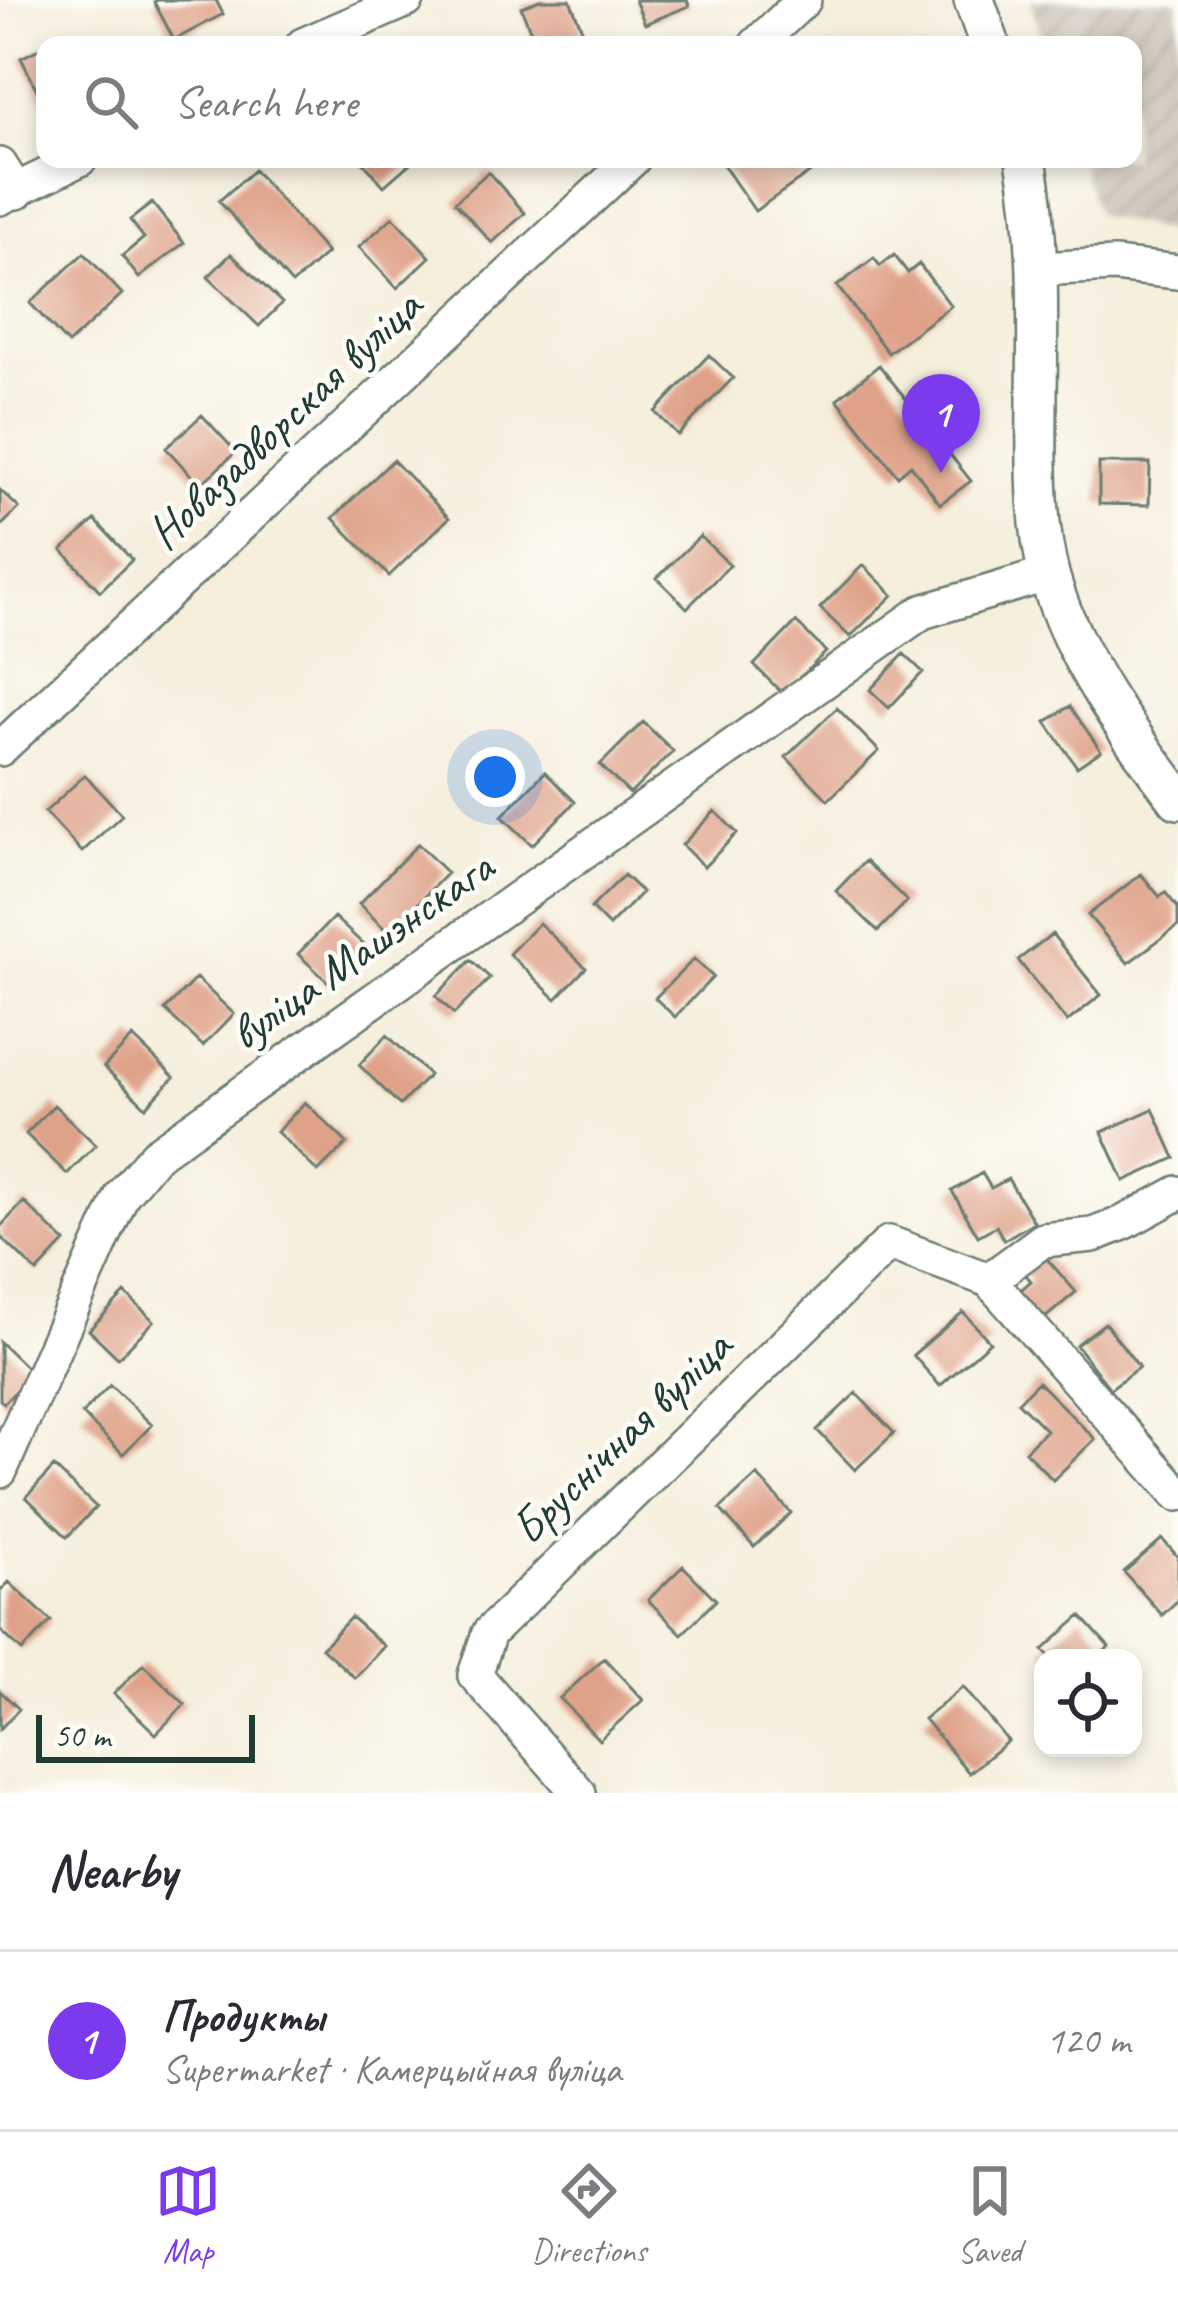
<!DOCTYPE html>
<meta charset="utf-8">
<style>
body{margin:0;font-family:Caveat,sans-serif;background:#f7f7f7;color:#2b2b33}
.controls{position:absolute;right:36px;bottom:36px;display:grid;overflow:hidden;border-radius:24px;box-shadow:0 6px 18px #0003}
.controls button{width:108px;height:108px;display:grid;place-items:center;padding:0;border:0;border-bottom:3px solid #e1e1e2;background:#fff;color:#2b2b33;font:60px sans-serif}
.scale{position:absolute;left:36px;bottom:30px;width:219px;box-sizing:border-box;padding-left:12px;border:6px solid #1f3d34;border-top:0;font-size:33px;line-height:42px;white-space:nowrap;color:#1f3d34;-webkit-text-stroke:9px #fdfcf7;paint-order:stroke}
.you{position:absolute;left:495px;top:777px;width:42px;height:42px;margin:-30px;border:9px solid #fff;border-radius:50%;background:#1a73e8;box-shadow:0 0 0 18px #1a73e833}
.badge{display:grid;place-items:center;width:78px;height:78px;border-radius:50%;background:#7c3aed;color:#fff;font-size:39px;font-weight:700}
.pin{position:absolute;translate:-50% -99px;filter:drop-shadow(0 3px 6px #0008)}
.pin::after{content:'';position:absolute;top:63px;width:42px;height:36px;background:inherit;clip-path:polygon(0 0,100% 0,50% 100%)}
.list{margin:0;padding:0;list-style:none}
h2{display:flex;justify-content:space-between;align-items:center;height:156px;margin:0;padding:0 48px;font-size:51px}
h2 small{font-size:39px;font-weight:400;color:#7c7c81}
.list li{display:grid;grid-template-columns:78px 1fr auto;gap:36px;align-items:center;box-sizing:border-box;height:180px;padding:0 48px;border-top:3px solid #e1e1e2}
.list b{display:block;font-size:45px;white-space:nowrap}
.list p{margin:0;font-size:39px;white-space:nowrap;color:#7c7c81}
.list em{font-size:39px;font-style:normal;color:#7c7c81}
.icon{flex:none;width:66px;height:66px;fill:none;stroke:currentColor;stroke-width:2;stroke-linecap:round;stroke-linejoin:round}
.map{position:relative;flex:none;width:1178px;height:1793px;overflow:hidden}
.search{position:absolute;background:#fff;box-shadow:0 6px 18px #0003;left:36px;right:36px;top:36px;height:132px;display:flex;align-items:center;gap:30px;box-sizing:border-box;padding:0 42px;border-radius:24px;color:#7c7c81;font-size:45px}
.sheet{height:336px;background:#fff}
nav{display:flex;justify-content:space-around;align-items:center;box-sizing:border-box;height:168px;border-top:3px solid #e1e1e2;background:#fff;font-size:33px;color:#7c7c81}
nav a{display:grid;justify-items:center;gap:6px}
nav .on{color:#7c3aed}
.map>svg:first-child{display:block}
</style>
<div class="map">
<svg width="1178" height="1793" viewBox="0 0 1178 1793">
<defs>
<pattern id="industrial-furrows" width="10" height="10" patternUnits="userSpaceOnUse" patternTransform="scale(3)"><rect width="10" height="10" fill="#cbc3b8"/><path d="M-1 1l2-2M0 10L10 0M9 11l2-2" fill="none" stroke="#aea89f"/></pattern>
</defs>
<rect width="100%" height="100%" fill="#fdfcf7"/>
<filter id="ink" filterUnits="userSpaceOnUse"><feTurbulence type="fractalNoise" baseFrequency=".00833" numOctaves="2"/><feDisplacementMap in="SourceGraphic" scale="24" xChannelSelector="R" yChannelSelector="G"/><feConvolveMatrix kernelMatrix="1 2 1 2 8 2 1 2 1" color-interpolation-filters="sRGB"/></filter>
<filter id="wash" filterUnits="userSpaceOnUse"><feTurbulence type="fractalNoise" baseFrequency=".004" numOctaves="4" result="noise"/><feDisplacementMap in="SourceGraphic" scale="48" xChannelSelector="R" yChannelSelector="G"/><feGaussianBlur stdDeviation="2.7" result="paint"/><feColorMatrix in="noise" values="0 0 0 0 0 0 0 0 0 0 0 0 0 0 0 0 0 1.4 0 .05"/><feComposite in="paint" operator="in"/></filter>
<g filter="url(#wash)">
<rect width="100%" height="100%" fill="#f5efdc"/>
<!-- industrial -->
<path fill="url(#industrial-furrows)" d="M1030,0H1178V234L1097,215L1079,159H1133V45H1044Z"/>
<g id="blocks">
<!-- building -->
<path fill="#dfa289" d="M158,0H216L223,14L174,40L154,2Z
M540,0H570L583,32L551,45H536L521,7Z
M635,0H687L689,6L645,24Z
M45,46V106L21,58Z
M360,159H415L384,186Z
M719,159H803L812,171L755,211Z
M254,170L327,253L292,284L219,201Z
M488,172L525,213L492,243L455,202Z
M152,203L184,243L139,278L122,256L144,238L130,220Z
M393,217L430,257L397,288L359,247Z
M84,253L122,294L68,344L30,303Z
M231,254L282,303L259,326L208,277Z
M894,255L908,273L919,264L951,306L888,353L837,286L874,258L880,266Z
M709,355L733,378L678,435L655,412Z
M879,365L971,481L940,504L911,465L898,476L837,399Z
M202,415L236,452L200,485L166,448Z
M393,460L449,518L389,576L333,518Z
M1099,463H1150L1149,505L1099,504Z
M0,490L19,508L0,527Z
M95,520L132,560L100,591L62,550Z
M700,536L730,565L687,608L657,578Z
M863,565L893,595L850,637L820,608Z
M796,622L826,652L783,694L754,665Z
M904,654L923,672L889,708L870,690Z
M1070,706L1101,751L1077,767L1046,722Z
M837,708L879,751L828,800L786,757Z
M643,722L673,751L630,794L600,765Z
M545,772L575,802L532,845L502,816Z
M85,775L122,815L82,852L45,812Z
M715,811L737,833L704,867L682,845Z
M418,844L447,873L389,933L359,904Z
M865,861L907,901L878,931L836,891Z
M1141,874L1160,897L1165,892L1178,908V926L1128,963L1088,915Z
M624,875L642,892L609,926L591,908Z
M334,917L364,945L328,982L298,954Z
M539,923L586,968L556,999L509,954Z
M1052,934L1101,995L1067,1022L1018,960Z
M694,959L713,977L675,1017L655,998Z
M471,960L490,978L454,1014L436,996Z
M196,978L234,1014L203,1046L165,1010Z
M387,1035L429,1075L400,1105L359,1065Z
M133,1037L174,1077L146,1107L104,1067Z
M305,1102L347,1143L318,1172L277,1132Z
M54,1105L96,1145L67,1174L26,1134Z
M1153,1109L1175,1158L1124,1181L1102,1132Z
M982,1173L991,1188L1008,1179L1034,1222L1004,1240L996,1226L978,1236L952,1191Z
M24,1202L65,1242L37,1272L0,1236V1227Z
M1040,1251L1076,1292L1038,1324L1014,1296L1031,1281L1020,1268Z
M125,1293L154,1321L118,1358L89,1330Z
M963,1312L990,1342L940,1386L913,1355Z
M1105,1323L1139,1367L1110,1389L1076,1345Z
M0,1342L33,1374L4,1403L0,1400Z
M1038,1382L1095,1439L1053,1480L1025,1451L1046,1430L1018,1402Z
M110,1385L152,1425L123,1454L82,1414Z
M856,1393L894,1433L855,1470L817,1430Z
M54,1467L96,1507L67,1537L26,1497Z
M757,1475L791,1513L754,1547L720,1509Z
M1162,1539L1178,1557V1600L1162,1615L1124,1572Z
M683,1566L716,1600L682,1634L648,1600Z
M9,1582L51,1621L22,1651L0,1630V1591Z
M1081,1616L1109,1647L1097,1658H1051L1043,1650Z
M351,1617L384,1646L355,1678L322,1648Z
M604,1658L643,1700L599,1740L560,1698Z
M143,1664L185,1704L156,1734L114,1694Z
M963,1687L1008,1741L969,1773L924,1719Z
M0,1691L19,1709L0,1729Z"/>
</g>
</g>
<g filter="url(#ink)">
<use href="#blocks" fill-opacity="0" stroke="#6a7b6f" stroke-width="3"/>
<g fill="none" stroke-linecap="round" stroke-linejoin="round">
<!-- minor casing -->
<g stroke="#6a7b6f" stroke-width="38">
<path id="minor" d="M303,45L407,0
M756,45L804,0
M0,165L17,192
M0,198L80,159
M1038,269L1114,265L1178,272
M0,749L633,159
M1178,1193L1123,1223L1093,1235L1043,1240L989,1280L1178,1494
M0,1471L122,1195L155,1155L922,612L1049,574
M579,1793L475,1675L489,1633L889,1243L989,1280"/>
</g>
<!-- major casing -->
<g stroke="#6a7b6f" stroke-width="44">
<path id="major" d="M974,0L990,45
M1026,159C1040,238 1038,316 1037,396C1037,456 1034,520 1050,578C1074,661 1127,731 1178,799"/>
</g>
<!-- minor -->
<use href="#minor" stroke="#fff" stroke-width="33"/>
<!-- major -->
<use href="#major" stroke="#fff" stroke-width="39"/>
</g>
</g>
<g text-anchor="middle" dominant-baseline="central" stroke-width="9" stroke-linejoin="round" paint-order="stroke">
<!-- street labels -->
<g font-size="48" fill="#1f3d34" stroke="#fdfcf7">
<text transform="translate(284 419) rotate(-43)">Новазадворская вуліца</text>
<text transform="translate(361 950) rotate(-35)">вуліца Машэнскага</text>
<text transform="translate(621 1437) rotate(-44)">Бруснічная вуліца</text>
</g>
</g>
</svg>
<div class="controls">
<button><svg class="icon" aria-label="locate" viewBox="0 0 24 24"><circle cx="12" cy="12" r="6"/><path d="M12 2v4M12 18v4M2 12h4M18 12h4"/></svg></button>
</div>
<div class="scale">50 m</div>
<div class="you"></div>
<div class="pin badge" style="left:941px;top:473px">1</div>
<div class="search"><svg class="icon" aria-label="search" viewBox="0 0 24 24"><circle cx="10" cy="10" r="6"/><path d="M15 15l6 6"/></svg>Search here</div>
</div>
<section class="sheet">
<h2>Nearby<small></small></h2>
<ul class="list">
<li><span class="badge">1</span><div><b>Продукты</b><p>Supermarket · Камерцыйная вуліца</p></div><em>120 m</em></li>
</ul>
</section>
<nav>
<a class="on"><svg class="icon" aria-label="map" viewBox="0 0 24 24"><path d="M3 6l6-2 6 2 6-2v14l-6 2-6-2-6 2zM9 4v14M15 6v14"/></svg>Map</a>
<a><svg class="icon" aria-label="directions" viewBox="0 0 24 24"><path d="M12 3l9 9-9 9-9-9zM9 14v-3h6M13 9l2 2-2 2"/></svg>Directions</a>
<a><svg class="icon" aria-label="saved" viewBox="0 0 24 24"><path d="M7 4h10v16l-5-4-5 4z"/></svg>Saved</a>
</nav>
